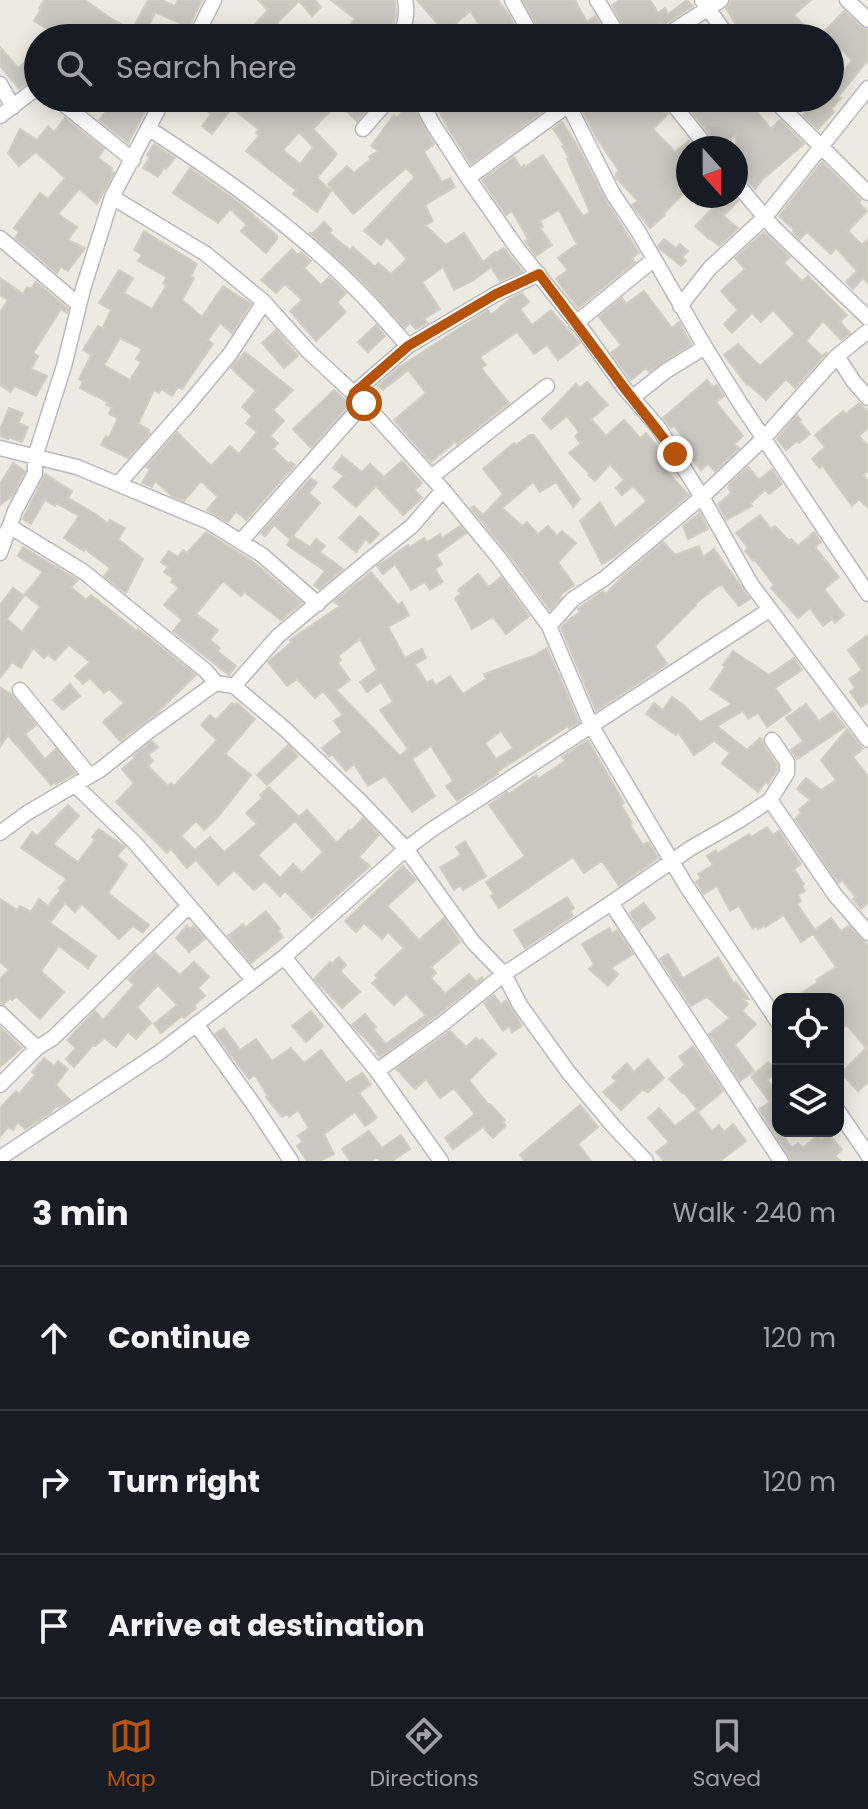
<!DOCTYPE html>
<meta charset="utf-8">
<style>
body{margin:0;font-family:Poppins,sans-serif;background:#20242c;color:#f1f3f6}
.controls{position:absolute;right:24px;bottom:24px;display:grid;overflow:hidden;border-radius:16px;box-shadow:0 4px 20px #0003}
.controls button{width:72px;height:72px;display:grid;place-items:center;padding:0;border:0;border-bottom:2px solid #363941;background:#171b24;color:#f1f3f6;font:40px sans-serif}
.compass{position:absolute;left:676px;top:136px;width:72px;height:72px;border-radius:50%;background:#171b24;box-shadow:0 4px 20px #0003;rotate:159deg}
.stop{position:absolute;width:24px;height:24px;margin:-18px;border:6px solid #b45309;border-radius:50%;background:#fff}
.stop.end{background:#b45309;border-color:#fff;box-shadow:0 2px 8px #0008}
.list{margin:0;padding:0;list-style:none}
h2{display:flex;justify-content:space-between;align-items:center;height:104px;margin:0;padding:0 32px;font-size:34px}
h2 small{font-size:26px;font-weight:400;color:#9ea1a6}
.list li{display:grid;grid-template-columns:52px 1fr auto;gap:24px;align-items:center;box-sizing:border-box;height:144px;padding:0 32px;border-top:2px solid #363941}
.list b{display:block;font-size:30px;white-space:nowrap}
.list em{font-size:26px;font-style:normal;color:#9ea1a6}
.icon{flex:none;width:44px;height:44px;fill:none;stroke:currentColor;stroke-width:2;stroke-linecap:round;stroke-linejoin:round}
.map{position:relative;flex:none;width:868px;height:1161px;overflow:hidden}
.search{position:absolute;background:#171b24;box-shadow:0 4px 20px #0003;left:24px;right:24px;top:24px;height:88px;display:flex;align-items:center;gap:20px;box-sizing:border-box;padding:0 28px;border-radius:44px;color:#9ea1a6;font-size:30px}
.sheet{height:536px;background:#171b24}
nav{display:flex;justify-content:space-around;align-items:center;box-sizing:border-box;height:112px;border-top:2px solid #363941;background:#171b24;font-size:22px;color:#9ea1a6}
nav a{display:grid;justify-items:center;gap:4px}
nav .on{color:#b45309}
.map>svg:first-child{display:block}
</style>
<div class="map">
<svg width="868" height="1161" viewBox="0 0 868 1161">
<rect width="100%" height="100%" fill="#edebe1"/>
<!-- building -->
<path fill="#cac7c1" stroke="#d2cdc0" stroke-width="2" fill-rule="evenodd" d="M44,0H85L110,18L132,30L148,0H161L175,6L178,0H202L189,27L155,12L144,38H51L54,33L34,21L41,9L39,8Z
M258,0H315L321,7L312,16L299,1L277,23L292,38H242L268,10Z
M331,0H395L396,15L391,31L387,38H339L355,19Z
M417,0H498L509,15L520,38H475L484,32L470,11L453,26L463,38H450Z
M523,0H575L587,22L595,16L608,38H544Z
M620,0H650L658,13L665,8L668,14L687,0L693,6L662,26L660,23L636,38H630L612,5Z
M731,0H811L794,15L816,38H744L726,8Z
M844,11L861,27L868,30V60L837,98H841L831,109L834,112L818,129L803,115L812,106L804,98H830V88L852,60L830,38H818Z
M0,47L18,68L33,56L38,62V75L19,89L0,66Z
M111,98H139L136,104L146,110L128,143L99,120L109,108L106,106Z
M189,98H350L365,112L357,121L338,103L313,129L337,154L317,178L331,191L317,212L293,194L296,190L246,151L259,136L256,133L259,130L232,108L212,134L202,126L211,114ZM299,132L313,147L300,164L283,150Z
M432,98H555L556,102L471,164L449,130Z
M589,98H655L668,114L653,129L675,152L689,141L695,148H688V189L664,213L665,215L650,228L632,205L638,201L616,178V173L619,171L596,137L581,108Z
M698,98H759L765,105L757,112L771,129L780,120L804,144L763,179L755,189L743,176L736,173V135L721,148H718L716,142L688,107Z
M410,101L434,144L424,152L442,182L450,178L455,187L425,205L433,221L425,225L446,245L464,233L483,262L495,252L496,253L504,248L522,271L500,281L491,267L474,280L454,290L443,267L422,282L440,309L424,319L428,323L416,329L410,323L405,328L365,284L309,232L312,234L324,222L332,230L329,233L350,250L353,247L375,267L378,263L391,274L407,259L387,237L381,245L364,231L415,177L406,168L353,214L328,184L347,166L354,173L371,159L369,157L378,151L371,146L394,115L397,118Z
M65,118L104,149L98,158L112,168L111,170L114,173L97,204L79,189L58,214L77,227L68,240L85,248L68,271L61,267L57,273L15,238L19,232L14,228L40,193L48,199L65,178L36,152L19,166L8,153L20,129L37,140L48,126L54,132Z
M562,122L576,143L605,199L639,253L632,258L635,262L578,308L556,279L568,270L558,258L577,244L559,210L540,221L543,227L540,228L552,245L536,256L525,241L528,239L512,211L506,215L482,180L514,157L521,168L524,165L525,167L543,155L583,216L590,212L567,159L569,158L562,146L564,145L553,129Z
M154,144L175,158L166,169L164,167L158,177L143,168L150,157L147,155Z
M822,162L861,200L859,203L867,211L848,231L862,245L868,239V284L863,278L853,289L846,282L857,271L836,248L831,254L807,232L800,239L793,232L794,230L779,216Z
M190,168L242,205L277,236V239L266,253L241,231L247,225L230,209L218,223L173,193Z
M725,196H733L738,201L723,216L738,228L719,246L710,238L709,239L695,226Z
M144,231L197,264L191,276L194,278L182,300L202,317L223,286L251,304L232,333L220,323L208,340L213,344L182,389L178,387L172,396L161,389L159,393L154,390L138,424L149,430L148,432L150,433L128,458L101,445L106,436L109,438L118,418L109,414L112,407L106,405L108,402L80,388L83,381L79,379L91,355L83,350L98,326L103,328L111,310L99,303L119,270L133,278L124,293L152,309L167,285L163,283L167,277L138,261L142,255L134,250ZM120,338L142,349L136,359L141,362L130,380L104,365Z
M764,232L790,257L784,263L802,281L808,276L847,315L840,322L850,333L841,340L823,321L806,341L822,356L827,352L795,388L786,379L766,400L748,384L747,385L724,355L738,344L760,366L795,334L773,310L761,322L752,313L732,333L724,324L738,310L721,291L745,269L735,258Z
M664,239L676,248L680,244L688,251L682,257L686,261L681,266L660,249L658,246Z
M292,249L298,255L301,252L311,261L304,268L321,285L329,277L346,293L337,302L346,312L316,341L290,311L302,300L285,284L276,293L261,280Z
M0,278L23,294L27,287L31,289L36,282L68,309L67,313L61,309L33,353L38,356L31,369L47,376L36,396L15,386L10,392L0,385V312L8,300L0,295Z
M644,291L672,328L679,322L691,344L649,372L646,368L631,380L611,353L621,345L599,317L622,298L626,304Z
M522,293L529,302L520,309L532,325L551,310L580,343L558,360L547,345L534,354L517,332L480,357L486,365L481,368L509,403L457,444L455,442L431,462L394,420L426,393L408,370L383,390L378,386L398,368L461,327L488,310L491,315L511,298Z
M376,325L385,336L368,352L358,342Z
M276,330L298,356L284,368L262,343Z
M245,352L293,390L273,410L284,421L270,436L278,443L273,449L289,464L291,462L295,465L246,520L236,511L228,522L207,510L218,497L201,481L184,501L172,496L155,481L152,487L142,483L150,469L146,467L177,432L211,466L230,446L239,454L257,432L246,423L252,416L242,407L256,391L231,368Z
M707,380L713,387L717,385L724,396L716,402L743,436L734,444L739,448L715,471L708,464L701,470L692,458L694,456L687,447L689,445L674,426L671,428L663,418Z
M587,382L608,405L591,419L606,436L624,420L640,438L646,433L660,449L669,464L664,469L689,495L613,558L602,564L580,521L600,502L615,528L647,501L633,486L622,495L616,488L624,480L610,464L595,481L588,475L589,473L569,453L581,444L575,436L579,432L567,416L551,429L542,419L576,384L580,388Z
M334,390L350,404L311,448L293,429Z
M859,403L868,412V428L859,436L868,446V471L863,475L868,481V508L859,499L852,506L822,465L820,468L812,459L825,447L815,435L843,411L846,414Z
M9,408L23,413L18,423L28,427L22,442L9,437L8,439L0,436V430Z
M797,415L801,420L799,421L810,434L799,443L797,441L786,450L777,439Z
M530,435H534L580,499L573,507L556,482L540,492L533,482L502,508L522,526L527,522L538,534L548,526L557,536L562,531L576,543L558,562L574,585L560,595L562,597L550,610L507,552L471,508L474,506L483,515L503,494L483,469L514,443L516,445Z
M342,456L362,472L370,464L384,477L402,461L422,483L415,490L422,498L403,515L376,486L356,507L333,487L344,476L333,468Z
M13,463L25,471L12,496L0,505V484Z
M748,467L759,480L772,469L782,484L769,494L765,490L750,504L752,506L726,520L718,504L731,493L728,488L730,487L729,485Z
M45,474L72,491L68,498L97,515L108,524L110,520L125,528L118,539L143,559L126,593L104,576L110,568L85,549L84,551L64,538L79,516L56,503L55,506L45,500L31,524L23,519Z
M311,478L317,483L309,493L320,503L290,539L274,525L265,536L261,533Z
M700,513L708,529L688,539L683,526Z
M760,515L771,529L775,526L789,541L791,539L798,546L814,532L821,542L815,547L839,577L824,589L844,615L835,623L832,619L823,626L810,608L798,618L771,588L774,585L755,560L753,561L745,551L748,548L736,533Z
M360,516L379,534L370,543L366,539L356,552L339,538Z
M460,526L466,533L436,555L442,564L435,569L443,582L430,590L425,582L411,590L395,564L383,574L377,566L408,545L410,547L424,538L427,542L440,534L442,538Z
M206,532L252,561L302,603L281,620L244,592L241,596L223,581L196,614L218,630L210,640L220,648L217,651L236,666L229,675L173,631L182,620L164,605L179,588L171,582L173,578L164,572L168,567L161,562L169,551L178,557L183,550L187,553Z
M293,536L310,547L316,539L325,546L320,552L343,569L319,589L314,585L325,571L287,545Z
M663,542L675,555L699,546L703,557L714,549L750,599L739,606L722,585L718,586L695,604L696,605L655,646L667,664L596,711L561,628L567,621L580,612L578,609L580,607L603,591L606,594L622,577Z
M23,547L78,580L71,587L86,600L91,595L137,631L138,629L196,675L158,712L120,741L103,722L124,703L109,689L104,693L90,678L83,684L75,676L90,662L69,645L55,660L48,654L44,658L33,648L21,668L12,662L0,678V605L13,588L24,596L7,619L22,632L40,607L25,594L43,572L18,556Z
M371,572L398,605L402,602L409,615L388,627L405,658L422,649L426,658L415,664L427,683L432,680L436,685L450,676L463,694L486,679L484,674L533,656L547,648L579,722L569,728L568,726L497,772L498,774L457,801L446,786L453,781L431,746L412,759L435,796L412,812L385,776L368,786L354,764L346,771L332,754L329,757L322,748L342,732L334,721L343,715L323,691L315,698L297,679L287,686L268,662L292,642L290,640L340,606L334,602ZM360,639L377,670L360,682L367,692L381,682L393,702L380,710L408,749L400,756L336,690L350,680L338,663L341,660L338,656ZM501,731L513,748L496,759L485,743Z
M478,574L489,587L501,577L529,616L506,634L493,617L472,629L455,598L461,594L458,590Z
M868,635V702L861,707L850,692L855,688L849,679L862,670L848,650Z
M733,651L769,675L794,658L802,670L775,688L791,710L767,727L758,713L748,719L743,711L717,726L747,750L760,738L762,740L764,746L777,765V770L769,782L768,784L766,782L758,792L722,763L730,753L714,741L694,755L678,732L676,735L646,714L654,703L663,710L672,697L685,706L700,722L732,704L710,689L725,667L723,665Z
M70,684L80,696L63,710L53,700Z
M0,687L12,695L36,725L25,734L45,759L56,749L75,773L56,784L55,782L51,785L8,735L0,747Z
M232,703L235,705L237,703L255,719L225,754L251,775L217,818L204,830L196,821L181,836L195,850L210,837L224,852L257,824L246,813L262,798L260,795L269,787L299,817L307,810L337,843L349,830L351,831L363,818L379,835L359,857L370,866L312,918L285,891L280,896L265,881L254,890L234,870L218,885L196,860L187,868L171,849L167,853L116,802L134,783L122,769L135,758L133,756L152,741L158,747L148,755L153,761L148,766L168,786L171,783L174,786L217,740L201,725L210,715L216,720ZM295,821L323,852L302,873L293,864L280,878L258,855Z
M806,704L819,721L833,711L845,727L797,759L791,750L803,741L786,718Z
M847,729L863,749L853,757L868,776V903L861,909L853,899L856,897L842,880L839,883L837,881L795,819L801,813L799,810L810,800L797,789L806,778L821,790L836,780L821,760Z
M588,740L624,803L621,805L632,823L630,825L643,845L649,842L658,858L619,886L602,861L584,873L573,857L499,908L491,896L494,894L486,882L525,856L489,805L507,792L509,794L536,775L538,779L565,761L562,757Z
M288,745L298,756L267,785L257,775Z
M68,805L79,816L53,844L78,862L95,840L92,837L99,829L125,847L117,856L127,865L108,893L149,925L143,933L133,926L119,939L82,904L75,912L65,903L50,923L96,956L88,968L59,946L41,971L64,992L40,1019L16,996L12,1000L10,998L4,1004L0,1003V979L9,970L0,962V899L17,910L20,906L31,912L39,899L48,906L61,890L59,888L67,879L21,848L32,832L37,836Z
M767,827L773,835L779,831L801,864L794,869L804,884L802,886L805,891L798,895L801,901L797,904L815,930L831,918L841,931L849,926L868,946V1082L858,1091L841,1073L866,1048L847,1025L844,1027L838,1019V999H793L818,982L816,980L836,967L813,934L801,942L784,915L765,927L764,925L758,929L756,926L753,929L739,906L730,911L717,886L704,894L696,882L701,878L698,874L713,865L707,856L716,850L718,853L749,834L751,837Z
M465,841L486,876L463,890L461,885L454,890L440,867L461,855L456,847Z
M403,866L416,880L387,906L419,940L444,918L460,942L431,967L436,973L431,978L445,994L469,974L476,982L482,977L483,979L439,1014L380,1057L376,1053L378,1052L352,1025L365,1014L376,1027L373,1029L386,1044L426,1015L406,994L394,1005L372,983L378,978L375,975L404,948L388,932L382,939L364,923L356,932L345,921Z
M567,897L574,908L570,911L573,916L525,948L514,930Z
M644,903L655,918L640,929L630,913Z
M266,911L280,929L278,931L283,937L251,963L228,936L243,924L245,928Z
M187,925L190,929L193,926L205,939L189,952L176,938Z
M609,928L612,933L617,930L633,954L611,968L618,974L608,986L589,969L594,964L582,944Z
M155,953L180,975L194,962L209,977L198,988L205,996L194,1005L196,1008L184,1018L182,1016L161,1033L154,1024L177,1005L158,985L137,1007L151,1023L136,1039L128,1032L116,1047L104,1038L95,1046L93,1045L74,1067L66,1059L76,1048L67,1040L95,1011L103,1020L134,985L128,979Z
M668,954L683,978L718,957L734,984L736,982L749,999H743L748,1004L742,1011L756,1024L735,1045L754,1071L740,1081L709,1034L730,1018L707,997L691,1006L660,959Z
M339,957L346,965L340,971L360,992L342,1008L314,979L330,962L332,964Z
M494,995L501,1004L506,1000L522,1026L512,1032L509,1026L503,1031L484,1003Z
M311,1011L323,1026L306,1042L292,1026Z
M0,1027L22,1048L0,1067Z
M224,1028L240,1050L256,1039L272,1061L291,1048L304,1063L321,1050L346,1083L362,1073L371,1084L359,1093L377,1118L365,1126L355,1112L324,1134L334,1154L319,1161H307L297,1146L303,1142L298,1136L309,1128L298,1110L289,1117L287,1114L282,1117L266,1097L268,1096L255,1075L249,1079L215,1034Z
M450,1031L466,1047L476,1038L479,1041L482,1039L496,1054L469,1080L489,1105L490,1104L505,1120L503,1122L506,1126L493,1138L483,1127L453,1149L445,1138L475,1114L454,1088L440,1098L426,1079L415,1089L396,1069Z
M693,1046L723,1091L699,1111L683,1092L682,1093L669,1079L685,1065L679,1057Z
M44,1058L54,1066L58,1061L68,1069L56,1085L70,1100L59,1107L58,1105L50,1113L25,1129L18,1122L13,1130L8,1127L0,1137V1108L16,1091L19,1094L35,1075L32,1072Z
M648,1059L664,1078L648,1092L642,1090L621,1110L603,1092L616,1081L612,1077L627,1063L634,1072Z
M768,1062L777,1071L767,1080L778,1093V1131H780L792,1148L798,1143L803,1148L818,1135L821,1139L828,1133L842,1150L835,1156L840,1161H791L789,1156L759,1109L770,1102L751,1077Z
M580,1105L598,1127L578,1144L591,1161H525L520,1155Z
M659,1108L675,1126L696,1110L712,1131L719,1125L724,1132L733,1124L746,1141L720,1161H664L656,1152L669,1142L648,1118Z
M369,1131L382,1148L401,1135L410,1149L392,1161H380L377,1157L371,1161H350L342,1149Z"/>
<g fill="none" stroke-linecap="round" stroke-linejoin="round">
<!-- street casing -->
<g stroke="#b7b9be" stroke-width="17">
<path id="street" d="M512,0L533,38
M597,0L620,38
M702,0L729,38
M847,0L868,20
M195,38L214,0
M399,38C405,27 408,12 405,0
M662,38L721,0
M0,84L13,107
M56,98L133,160
M419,98L433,124L468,178L517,248L585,333L625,389L658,427L702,497L751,584L868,740
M565,98L613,194L638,231L705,347L740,403L868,594
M668,98L708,148
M772,98L868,193
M0,116L30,93L38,90
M148,128C222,176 296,228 358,291C375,308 391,327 408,346
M363,129L390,98
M468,178L578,98
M736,183L774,228L868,318
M112,197L206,254L264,302L308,351L364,403L443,490L499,558L549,626L591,725L687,887L778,1022
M0,238L79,305
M680,306L710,268L765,217L868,88
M576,323L653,260
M837,356L854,382L868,398
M354,393L408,346L496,294L539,274
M633,397L666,371L705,347
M0,448L77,467L209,522L262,555L318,604
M431,477L547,386
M118,484L186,407L230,354L264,302
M7,531L14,529L84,572L206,671L216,683L234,686L286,730L361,802L406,849L473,942L504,974L520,1005L569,1073L614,1127L646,1161
M241,541L364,403
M0,553L15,511L35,473V457L64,366L83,289L112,197L164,98
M549,626L573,599L605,578L702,497L764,438L837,356L868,331
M234,686L278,636L369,560L412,526L443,490
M20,690L90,776
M75,785L135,843L253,980
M770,800L835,895L868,933
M0,833L27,813L100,770L149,731L216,683
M611,903L781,1161
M284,957L377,1071L441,1161
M0,1013L37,1048
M196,1024L254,1105L291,1161
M377,1071L445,1022L504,974L611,903L691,848L740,820L770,800L787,773V762L772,740
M0,1085L37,1048L53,1038L189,906
M838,1111L868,1155
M0,1158L160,1052L284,957L406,849L431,830L769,610"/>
</g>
<!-- street -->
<use href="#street" stroke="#fff" stroke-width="14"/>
</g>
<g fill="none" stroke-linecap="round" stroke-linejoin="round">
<!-- route -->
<path stroke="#b45309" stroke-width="10" d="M364,403L354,393L408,346L496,294L539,274C567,311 594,348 622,385C640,409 658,429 675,454"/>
</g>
</svg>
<div class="controls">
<button><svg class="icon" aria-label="locate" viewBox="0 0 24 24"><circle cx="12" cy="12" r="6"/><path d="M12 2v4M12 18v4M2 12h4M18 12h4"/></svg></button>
<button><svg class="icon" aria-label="layers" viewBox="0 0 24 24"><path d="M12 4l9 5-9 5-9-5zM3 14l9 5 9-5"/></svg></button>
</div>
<svg class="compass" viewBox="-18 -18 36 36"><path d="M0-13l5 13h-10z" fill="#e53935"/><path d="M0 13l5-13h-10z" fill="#9ea1a6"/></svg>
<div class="stop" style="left:364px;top:403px"></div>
<div class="stop end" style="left:675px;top:454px"></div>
<div class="search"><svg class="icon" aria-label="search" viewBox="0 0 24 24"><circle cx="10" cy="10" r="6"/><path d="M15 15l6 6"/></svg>Search here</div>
</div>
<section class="sheet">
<h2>3 min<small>Walk · 240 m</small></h2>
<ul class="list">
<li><svg class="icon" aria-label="ahead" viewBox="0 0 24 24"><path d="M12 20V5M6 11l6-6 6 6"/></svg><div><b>Continue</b></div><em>120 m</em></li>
<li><svg class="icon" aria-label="right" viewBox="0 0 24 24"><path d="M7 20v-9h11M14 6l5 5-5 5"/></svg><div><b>Turn right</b></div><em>120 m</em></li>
<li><svg class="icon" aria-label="arrive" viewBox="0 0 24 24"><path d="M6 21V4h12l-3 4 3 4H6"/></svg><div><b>Arrive at destination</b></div></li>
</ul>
</section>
<nav>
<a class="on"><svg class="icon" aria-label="map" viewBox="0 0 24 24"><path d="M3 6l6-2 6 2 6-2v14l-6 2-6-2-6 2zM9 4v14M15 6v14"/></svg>Map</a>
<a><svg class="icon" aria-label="directions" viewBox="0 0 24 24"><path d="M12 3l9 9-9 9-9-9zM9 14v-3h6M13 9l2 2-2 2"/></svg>Directions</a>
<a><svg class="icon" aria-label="saved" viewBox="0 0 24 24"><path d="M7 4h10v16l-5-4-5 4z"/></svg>Saved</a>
</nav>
